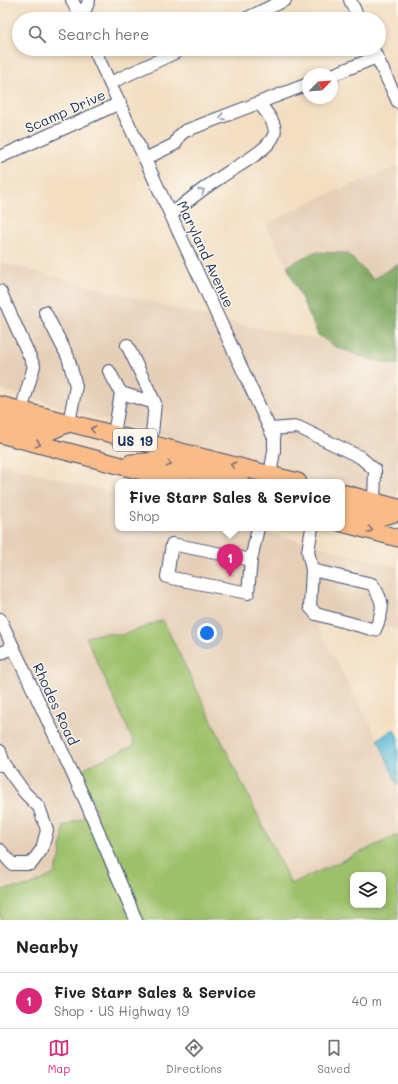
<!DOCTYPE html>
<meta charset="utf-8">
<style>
body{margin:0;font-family:Mali,sans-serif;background:#f6f6f6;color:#222}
.controls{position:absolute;right:12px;bottom:12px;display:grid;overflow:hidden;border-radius:8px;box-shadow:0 2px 6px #0003}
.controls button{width:36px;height:36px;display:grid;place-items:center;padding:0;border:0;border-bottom:1px solid #e0e0e0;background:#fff;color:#222;font:20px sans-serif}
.compass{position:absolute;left:302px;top:68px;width:36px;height:36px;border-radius:50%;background:#fff;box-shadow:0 2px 6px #0003;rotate:65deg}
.you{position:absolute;left:207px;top:633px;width:14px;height:14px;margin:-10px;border:3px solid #fff;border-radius:50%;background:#1a73e8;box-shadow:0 0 0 6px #1a73e833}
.badge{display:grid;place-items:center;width:26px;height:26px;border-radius:50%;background:#db2777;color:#fff;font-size:13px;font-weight:700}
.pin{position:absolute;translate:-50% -33px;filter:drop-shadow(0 1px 2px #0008)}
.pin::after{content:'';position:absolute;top:21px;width:14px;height:12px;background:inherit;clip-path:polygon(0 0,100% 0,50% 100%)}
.popup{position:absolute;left:115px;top:479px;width:230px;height:52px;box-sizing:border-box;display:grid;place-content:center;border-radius:8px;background:#fff;filter:drop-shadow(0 1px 3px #0005);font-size:13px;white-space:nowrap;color:#767676}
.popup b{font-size:15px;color:#222}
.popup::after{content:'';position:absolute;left:50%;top:100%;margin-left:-8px;border:8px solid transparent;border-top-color:#fff}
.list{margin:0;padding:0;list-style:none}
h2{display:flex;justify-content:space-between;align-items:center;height:52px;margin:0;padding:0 16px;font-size:17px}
h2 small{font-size:13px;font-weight:400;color:#767676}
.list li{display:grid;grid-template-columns:26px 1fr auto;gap:12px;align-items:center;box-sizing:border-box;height:56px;padding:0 16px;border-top:1px solid #e0e0e0}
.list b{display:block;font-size:15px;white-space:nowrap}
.list p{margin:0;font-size:13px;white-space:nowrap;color:#767676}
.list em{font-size:13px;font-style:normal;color:#767676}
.icon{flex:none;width:22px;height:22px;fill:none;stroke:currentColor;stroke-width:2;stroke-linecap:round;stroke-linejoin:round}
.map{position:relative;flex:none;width:398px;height:920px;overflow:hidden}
.search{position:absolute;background:#fff;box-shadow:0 2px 6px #0003;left:12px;right:12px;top:12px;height:44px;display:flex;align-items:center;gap:10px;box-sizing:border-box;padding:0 14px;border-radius:22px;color:#767676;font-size:15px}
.sheet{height:108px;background:#fff}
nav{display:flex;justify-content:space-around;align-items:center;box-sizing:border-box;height:56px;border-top:1px solid #e0e0e0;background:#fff;font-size:11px;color:#767676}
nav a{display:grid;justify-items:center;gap:2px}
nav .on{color:#db2777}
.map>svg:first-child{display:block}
</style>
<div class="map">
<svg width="398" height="920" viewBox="0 0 398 920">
<rect width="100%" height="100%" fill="#fbf7ec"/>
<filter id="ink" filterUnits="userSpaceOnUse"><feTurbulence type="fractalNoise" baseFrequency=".025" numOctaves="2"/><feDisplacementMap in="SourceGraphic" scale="8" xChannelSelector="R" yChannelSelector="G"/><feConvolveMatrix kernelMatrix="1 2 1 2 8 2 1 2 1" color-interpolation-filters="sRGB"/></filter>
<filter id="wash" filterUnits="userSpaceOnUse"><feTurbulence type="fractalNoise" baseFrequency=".012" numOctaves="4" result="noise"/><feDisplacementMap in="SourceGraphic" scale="16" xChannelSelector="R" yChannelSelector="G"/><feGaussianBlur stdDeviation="0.9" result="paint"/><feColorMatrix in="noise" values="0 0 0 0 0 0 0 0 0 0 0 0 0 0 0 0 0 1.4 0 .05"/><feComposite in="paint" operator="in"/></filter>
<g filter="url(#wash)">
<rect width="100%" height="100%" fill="#f3dec2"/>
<!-- built -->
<path fill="#e6cfb7" d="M398,166V264L373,279L314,252L287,266L266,224L319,198Z
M0,262L227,322L327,341L334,346L372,360L398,365V503L342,488V482L315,481L0,389Z
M0,464L118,494V528H251L398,567V629L314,620L378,739L398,786V835L291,884L163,620L122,635L104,633L86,637L135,745L77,771L97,813L64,826L60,858L54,874L30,886L0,890Z"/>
<!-- green -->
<path fill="#9dc16b" stroke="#5c7864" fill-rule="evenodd" d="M163,620L291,884L398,835V920H0V890L30,886L54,874L60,858L64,826L97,812L77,771L135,745L86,637L104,633L122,635ZM353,875H383V905H353Z"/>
<!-- forest -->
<path fill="#7ea75f" stroke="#4c6b5e" d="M314,252L347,253L373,279L398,264V365L372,360L334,346L318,335L287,266Z"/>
<!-- water -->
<path fill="#58b9d6" stroke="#3a749a" d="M394,729L398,738V786L378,739Z"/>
</g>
<g filter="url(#ink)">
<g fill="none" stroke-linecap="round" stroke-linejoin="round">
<!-- minor casing -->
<g stroke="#3b496d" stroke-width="14">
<path id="minor" d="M72,0L81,19
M350,0L359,19
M78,13L86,8L89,0
M245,19L285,0
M94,49L274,438V451L270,475
M373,49L398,102
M332,75L377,57
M110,83L183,49
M0,157L120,103
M145,159L175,144L179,136L185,131L308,84
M171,215C187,201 204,188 221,177C235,167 268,151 274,135C278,124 265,111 259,103
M0,291L34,366L21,411
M45,312L68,357L76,386L69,423
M127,345L155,403L151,444
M109,371L121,393L114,434
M121,393L155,403
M270,429L298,427L360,457L375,470L374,502
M312,528L308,551L312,570L310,607L316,614L375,630C384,609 385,603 372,584L312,570
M251,560L172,544L167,577L248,593L251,560L258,528
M0,619L85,800L136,920
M0,654L13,647
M0,751L4,764
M0,765L4,764L25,793L39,807L47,830L42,849L31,864H12L0,850"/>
</g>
<!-- highway casing -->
<g stroke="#3b496d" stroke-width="19">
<path id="highway" d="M0,405L298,482
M0,419L48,432L69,423
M0,434L183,482
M131,463L159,461L240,482
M342,493L398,508
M342,507L380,517L398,512
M342,523L398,538"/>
</g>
<!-- minor -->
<use href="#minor" stroke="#fff" stroke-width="12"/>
<!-- highway -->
<use href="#highway" stroke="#f9bc89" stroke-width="17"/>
</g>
<!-- one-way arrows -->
<defs><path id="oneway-chevron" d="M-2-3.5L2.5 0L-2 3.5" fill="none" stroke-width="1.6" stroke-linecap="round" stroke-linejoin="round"/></defs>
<g stroke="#8d97ae">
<use href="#oneway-chevron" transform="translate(222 117) rotate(159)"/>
<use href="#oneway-chevron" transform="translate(202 191) rotate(-37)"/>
</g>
<g stroke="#7f6e71">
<use href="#oneway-chevron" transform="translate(93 429) rotate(-166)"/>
<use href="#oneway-chevron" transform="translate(38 444) rotate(15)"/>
<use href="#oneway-chevron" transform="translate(169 464) rotate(15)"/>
<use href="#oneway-chevron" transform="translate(233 465) rotate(-166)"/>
<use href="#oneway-chevron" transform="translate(370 530) rotate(14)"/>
</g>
</g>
<g text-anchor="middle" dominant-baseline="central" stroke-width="3" stroke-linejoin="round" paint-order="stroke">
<!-- shield labels -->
<rect fill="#fbf7ec" stroke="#5e6b89" stroke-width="1" x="113" y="429" width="44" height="22" rx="3"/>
<g font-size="13" font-weight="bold" fill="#1b2f5e">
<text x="135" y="440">US 19</text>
</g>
<!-- street labels -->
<g font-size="14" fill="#1b2f5e" stroke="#fbf7ec">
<text transform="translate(65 111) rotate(-24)">Scamp Drive</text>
<text transform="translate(206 254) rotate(65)">Maryland Avenue</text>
<text transform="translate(56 704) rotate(65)">Rhodes Road</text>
</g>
</g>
</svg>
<div class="controls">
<button><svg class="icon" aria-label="layers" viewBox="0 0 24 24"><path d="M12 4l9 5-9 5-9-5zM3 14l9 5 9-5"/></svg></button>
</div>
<svg class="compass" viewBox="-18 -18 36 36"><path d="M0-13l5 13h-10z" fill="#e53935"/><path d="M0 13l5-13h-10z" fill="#767676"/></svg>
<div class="you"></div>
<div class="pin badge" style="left:230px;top:577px">1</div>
<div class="popup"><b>Five Starr Sales &amp; Service</b>Shop</div>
<div class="search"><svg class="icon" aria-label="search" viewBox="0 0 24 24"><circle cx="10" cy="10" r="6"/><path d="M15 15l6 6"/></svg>Search here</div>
</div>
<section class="sheet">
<h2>Nearby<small></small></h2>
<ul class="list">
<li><span class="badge">1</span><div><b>Five Starr Sales &amp; Service</b><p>Shop · US Highway 19</p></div><em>40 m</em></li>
</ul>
</section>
<nav>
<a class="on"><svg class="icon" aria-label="map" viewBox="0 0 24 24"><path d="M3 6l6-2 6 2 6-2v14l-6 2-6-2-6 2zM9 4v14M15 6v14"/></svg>Map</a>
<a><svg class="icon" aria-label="directions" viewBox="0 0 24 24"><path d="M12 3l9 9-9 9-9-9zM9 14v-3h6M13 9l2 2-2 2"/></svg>Directions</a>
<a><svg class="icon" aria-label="saved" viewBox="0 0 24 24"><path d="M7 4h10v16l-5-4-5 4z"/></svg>Saved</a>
</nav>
